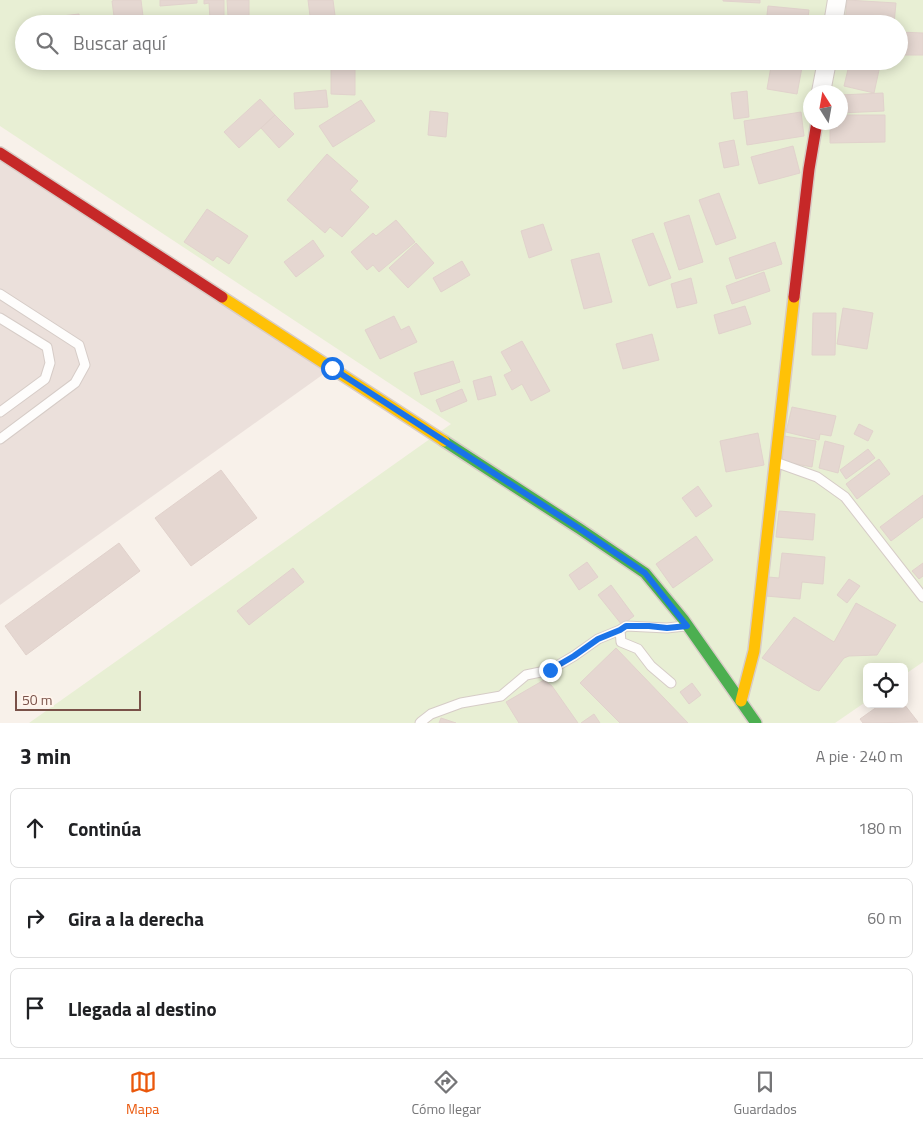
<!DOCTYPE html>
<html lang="es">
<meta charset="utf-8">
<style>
body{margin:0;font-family:"Titillium Web",sans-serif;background:#f2f2f2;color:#202124}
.controls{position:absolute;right:15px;bottom:15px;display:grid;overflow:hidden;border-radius:8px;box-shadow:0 2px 12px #0003}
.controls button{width:45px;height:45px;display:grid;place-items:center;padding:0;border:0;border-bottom:1px solid #e0e0e0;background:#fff;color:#202124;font:25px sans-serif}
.compass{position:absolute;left:803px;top:85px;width:45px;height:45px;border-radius:50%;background:#fff;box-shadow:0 2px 12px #0003;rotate:349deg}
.scale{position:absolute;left:15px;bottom:12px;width:126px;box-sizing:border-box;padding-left:5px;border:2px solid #795148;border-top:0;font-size:14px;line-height:18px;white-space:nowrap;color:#795148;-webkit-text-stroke:4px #fff4ec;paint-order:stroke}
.stop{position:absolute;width:15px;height:15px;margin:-11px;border:4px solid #1a73e8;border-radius:50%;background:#fff}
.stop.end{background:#1a73e8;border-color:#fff;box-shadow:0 1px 5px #0008}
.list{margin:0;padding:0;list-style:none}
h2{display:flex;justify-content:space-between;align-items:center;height:65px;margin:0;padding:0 20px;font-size:21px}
h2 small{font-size:16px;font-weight:400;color:#757577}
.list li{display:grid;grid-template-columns:32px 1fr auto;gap:15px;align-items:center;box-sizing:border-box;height:80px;margin:0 10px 10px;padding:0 10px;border:1px solid #e0e0e0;border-radius:8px}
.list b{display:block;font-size:19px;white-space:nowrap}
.list em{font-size:16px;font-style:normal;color:#757577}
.icon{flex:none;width:28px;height:28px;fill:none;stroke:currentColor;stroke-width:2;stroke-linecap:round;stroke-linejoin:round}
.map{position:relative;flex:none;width:923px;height:723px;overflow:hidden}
.search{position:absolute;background:#fff;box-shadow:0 2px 12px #0003;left:15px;right:15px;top:15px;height:55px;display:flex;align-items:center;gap:12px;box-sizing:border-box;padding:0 18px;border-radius:28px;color:#757577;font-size:19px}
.sheet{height:335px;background:#fff}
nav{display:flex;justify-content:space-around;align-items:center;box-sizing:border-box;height:70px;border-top:1px solid #e0e0e0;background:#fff;font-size:14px;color:#757577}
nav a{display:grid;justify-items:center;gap:2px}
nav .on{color:#ea580c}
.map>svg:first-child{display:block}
</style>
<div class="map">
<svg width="923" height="723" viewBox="0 0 923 723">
<rect width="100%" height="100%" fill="#f8f1ea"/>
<!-- industrial -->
<path fill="#ebe0db" d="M0,153L332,368L0,605Z"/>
<!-- green -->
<path fill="#e8efd4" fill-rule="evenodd" d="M0,0H923V662L904,675V667H867V701L835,723H29L451,424L0,126ZM24,24H899V61H24ZM810,92H840V122H810Z"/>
<!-- building -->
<path fill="#e5d7d1" stroke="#e1d2cc" d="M115,0H141L144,24H115L112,1Z
M160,0H197V3L160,6Z
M204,0H224V19H210L209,3L204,4Z
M227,0H249V16H228Z
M308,0H333L336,23L311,24Z
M723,0H760V3L723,1Z
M847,0L896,3L894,24H845Z
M768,6L809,10L807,24H766Z
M79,14L80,23L90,22L91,24H63L62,16Z
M899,32L923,33V55H899Z
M772,61L803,62L797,94L767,89Z
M850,61H881L874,93L844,86Z
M331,68H355V95L331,94Z
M326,90L328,107L295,109L294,93Z
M747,91L749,117L734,119L731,93Z
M883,93L884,111L841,113L840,95Z
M260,99L275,115L239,148L224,132Z
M361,100L375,121L333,147L319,126Z
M430,111L448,113L446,137L428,135Z
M801,112L804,136L747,145L744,121Z
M275,115L294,134L279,148L261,128Z
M840,115H885V142L830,143V122H840Z
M734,140L739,165L724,168L719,143Z
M793,146L800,173L759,184L751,157Z
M327,154L358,181L350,190L369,207L342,237L330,227L325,233L287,200Z
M719,193L736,238L716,245L699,200Z
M207,209L248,236L229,264L217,256L213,261L184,242Z
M689,215L703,262L679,270L664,223Z
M396,220L415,242L379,272L373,265L367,270L351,252L373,233L376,236Z
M543,224L552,250L529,258L521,231Z
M653,233L671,278L649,286L632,240Z
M313,240L324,256L296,277L284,262Z
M775,242L782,264L736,279L729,258Z
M416,243L434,263L408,288L389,268Z
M599,253L612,302L584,309L571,260Z
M462,261L470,275L441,292L433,278Z
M764,272L770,291L732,304L726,286Z
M691,278L697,303L677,308L671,284Z
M745,306L751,324L719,334L714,315Z
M843,308L873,313L867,349L837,344Z
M813,313H836L835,355H812Z
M394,316L401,330L409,326L417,342L380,359L365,330Z
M652,334L659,360L623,369L616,344Z
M522,341L550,391L531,401L522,384L512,390L504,375L512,371L501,352Z
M453,361L460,382L421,395L414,373Z
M491,376L496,395L478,400L473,381Z
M462,389L467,401L441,412L436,400Z
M792,407L836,416L831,436L820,434L819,440L786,432Z
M859,424L873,431L868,441L854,434Z
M758,433L764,465L726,472L720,441Z
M784,436L816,441L812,467L780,461Z
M825,441L844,446L838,473L819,468Z
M868,449L875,458L846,479L840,470Z
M879,459L890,474L857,499L846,484Z
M221,470L257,518L191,566L155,518Z
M698,486L712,506L696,517L682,498Z
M923,495V517L891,541L880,527Z
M779,511L815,514L813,540L776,537Z
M696,536L713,560L673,588L656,564Z
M119,543L140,571L26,655L5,626Z
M782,553L825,557L823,584L802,582L800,599L766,596L768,577L779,578Z
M587,562L598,577L579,590L569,575Z
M923,563V576L919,579L912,571Z
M293,568L304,582L249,625L237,611Z
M849,579L860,586L847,603L837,595Z
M611,585L634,616L622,625L598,595Z
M856,603L896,625L877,655L849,656L844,658L819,691L813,689L762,658L794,617L834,642Z
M616,648L688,723H620L580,683Z
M544,680L552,686L578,723H519L506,702Z
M692,683L701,695L689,704L680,692Z
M881,704H904L918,722L863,723L860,719Z
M594,714L600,723H581Z
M441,718L456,723H439Z"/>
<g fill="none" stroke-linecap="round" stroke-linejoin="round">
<!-- lane casing -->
<g stroke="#d6ccc7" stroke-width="11">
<path id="lane" d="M0,294L79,345L85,365L75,383L0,439
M0,318L47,347L50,363L45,379L0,412
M778,463L817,477L845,497L923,597
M671,683L651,666L638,649L621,642L620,630L626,626L667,628L685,626
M420,723L422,721L431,714L461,703L501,696L526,675L550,670L574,656L598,639L620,630"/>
</g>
<!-- street casing -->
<g stroke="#d6ccc7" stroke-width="20">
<path id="street" d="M833,24L837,0
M821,92L827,61"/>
</g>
<!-- fast casing -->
<g stroke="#d8ccc6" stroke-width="14">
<path id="fast" d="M444,441L580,529L645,573L683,619L756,723"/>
</g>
<!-- slow casing -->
<g stroke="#d8ccc6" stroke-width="14">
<path id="slow" d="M222,297L444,441
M741,701L754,651L794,297"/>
</g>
<!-- jam casing -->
<g stroke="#d8ccc6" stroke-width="14">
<path id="jam" d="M0,153L222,297
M794,297L809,169L817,122"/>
</g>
<!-- lane -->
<use href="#lane" stroke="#fefdfc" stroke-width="9"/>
<!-- street -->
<use href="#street" stroke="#fefdfc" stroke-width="18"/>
<!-- fast -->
<use href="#fast" stroke="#4caf50" stroke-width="11"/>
<!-- slow -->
<use href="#slow" stroke="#ffc107" stroke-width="11"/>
<!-- jam -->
<use href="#jam" stroke="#c62828" stroke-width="11"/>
</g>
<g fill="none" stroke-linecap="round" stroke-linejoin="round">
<!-- route -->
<path stroke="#1a73e8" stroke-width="6" d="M332,368L580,529L645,573L687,626L667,628L649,626H626L620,630L598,639L574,656L550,670"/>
</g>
</svg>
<div class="controls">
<button><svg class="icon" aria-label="locate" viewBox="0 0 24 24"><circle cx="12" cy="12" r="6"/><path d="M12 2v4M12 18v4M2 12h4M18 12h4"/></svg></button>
</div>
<svg class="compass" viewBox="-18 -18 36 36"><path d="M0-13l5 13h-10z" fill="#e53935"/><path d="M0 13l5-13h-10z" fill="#757577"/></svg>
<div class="scale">50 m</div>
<div class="stop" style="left:332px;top:368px"></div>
<div class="stop end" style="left:550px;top:670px"></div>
<div class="search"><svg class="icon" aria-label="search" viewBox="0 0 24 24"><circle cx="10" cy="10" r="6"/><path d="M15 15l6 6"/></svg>Buscar aquí</div>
</div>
<section class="sheet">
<h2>3 min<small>A pie · 240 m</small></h2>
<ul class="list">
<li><svg class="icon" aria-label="ahead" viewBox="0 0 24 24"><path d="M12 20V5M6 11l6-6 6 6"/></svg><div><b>Continúa</b></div><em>180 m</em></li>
<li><svg class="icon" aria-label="right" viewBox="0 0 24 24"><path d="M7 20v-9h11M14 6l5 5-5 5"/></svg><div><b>Gira a la derecha</b></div><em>60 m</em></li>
<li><svg class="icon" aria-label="arrive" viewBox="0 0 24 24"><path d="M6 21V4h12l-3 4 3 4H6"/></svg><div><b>Llegada al destino</b></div></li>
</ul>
</section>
<nav>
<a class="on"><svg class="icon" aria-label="map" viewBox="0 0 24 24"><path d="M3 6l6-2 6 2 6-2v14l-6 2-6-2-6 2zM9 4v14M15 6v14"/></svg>Mapa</a>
<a><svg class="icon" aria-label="directions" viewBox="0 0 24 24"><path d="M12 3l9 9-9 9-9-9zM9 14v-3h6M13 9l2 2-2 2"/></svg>Cómo llegar</a>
<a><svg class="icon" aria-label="saved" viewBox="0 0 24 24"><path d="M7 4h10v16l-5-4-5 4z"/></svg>Guardados</a>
</nav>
